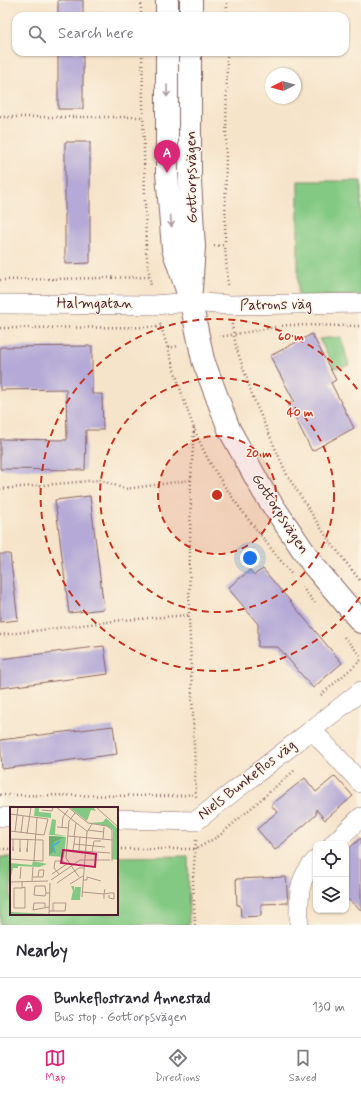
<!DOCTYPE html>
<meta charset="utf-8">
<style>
body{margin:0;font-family:Mynerve,sans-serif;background:#f2f2f3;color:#2b2b33}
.controls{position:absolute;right:12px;bottom:12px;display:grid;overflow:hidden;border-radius:8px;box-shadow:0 1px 3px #0004}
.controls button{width:36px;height:36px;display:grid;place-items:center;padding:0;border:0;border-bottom:1px solid #e1e1e2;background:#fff;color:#2b2b33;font:20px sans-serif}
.compass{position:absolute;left:265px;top:68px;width:36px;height:36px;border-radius:50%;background:#fff;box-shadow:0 1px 3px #0004;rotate:264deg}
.you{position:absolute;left:250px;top:558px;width:14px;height:14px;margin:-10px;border:3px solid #fff;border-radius:50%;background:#1a73e8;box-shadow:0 0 0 6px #1a73e833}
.badge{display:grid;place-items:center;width:26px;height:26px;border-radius:50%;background:#db2777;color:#fff;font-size:13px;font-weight:700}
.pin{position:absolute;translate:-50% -33px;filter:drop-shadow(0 1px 2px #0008)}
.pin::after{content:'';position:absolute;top:21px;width:14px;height:12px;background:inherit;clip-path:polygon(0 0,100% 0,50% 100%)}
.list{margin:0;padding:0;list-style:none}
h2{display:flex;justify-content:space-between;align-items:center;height:52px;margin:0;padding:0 16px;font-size:17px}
h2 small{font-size:13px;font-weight:400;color:#7c7c81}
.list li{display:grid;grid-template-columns:26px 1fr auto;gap:12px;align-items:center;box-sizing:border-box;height:60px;padding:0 16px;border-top:1px solid #e1e1e2}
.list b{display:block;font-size:15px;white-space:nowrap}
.list p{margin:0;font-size:13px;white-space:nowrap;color:#7c7c81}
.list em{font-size:13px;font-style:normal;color:#7c7c81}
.icon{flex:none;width:22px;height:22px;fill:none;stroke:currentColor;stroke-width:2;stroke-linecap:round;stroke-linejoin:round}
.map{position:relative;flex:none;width:361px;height:925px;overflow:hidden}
.search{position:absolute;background:#fff;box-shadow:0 1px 3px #0004;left:12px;right:12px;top:12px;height:44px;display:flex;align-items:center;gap:10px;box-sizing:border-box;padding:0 14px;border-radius:12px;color:#7c7c81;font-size:15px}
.sheet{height:112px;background:#fff}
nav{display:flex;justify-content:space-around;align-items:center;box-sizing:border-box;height:56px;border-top:1px solid #e1e1e2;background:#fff;font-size:11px;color:#7c7c81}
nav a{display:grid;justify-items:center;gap:2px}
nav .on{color:#db2777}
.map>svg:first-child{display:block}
</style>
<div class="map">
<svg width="361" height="925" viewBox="0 0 361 925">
<rect width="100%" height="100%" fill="#fcf5e5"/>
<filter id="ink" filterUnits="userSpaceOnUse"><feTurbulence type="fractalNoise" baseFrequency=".025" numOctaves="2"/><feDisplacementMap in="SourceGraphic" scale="8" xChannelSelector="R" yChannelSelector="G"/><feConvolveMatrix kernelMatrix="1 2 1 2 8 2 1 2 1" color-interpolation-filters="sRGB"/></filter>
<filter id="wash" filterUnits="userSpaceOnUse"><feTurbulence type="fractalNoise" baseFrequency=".012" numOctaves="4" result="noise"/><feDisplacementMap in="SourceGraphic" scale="16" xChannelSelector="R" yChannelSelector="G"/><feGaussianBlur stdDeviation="0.9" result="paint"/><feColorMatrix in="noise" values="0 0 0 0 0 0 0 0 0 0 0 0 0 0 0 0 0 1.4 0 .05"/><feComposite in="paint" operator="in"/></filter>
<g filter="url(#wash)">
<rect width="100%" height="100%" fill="#f6e4ca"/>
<!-- green -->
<path fill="#84c983" stroke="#677457" d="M298,181H361V296H298Z
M341,337L349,365L335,368L319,339Z
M188,856L189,925H0V857H11V914H117V857Z"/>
<g id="blocks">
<!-- building -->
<path fill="#b5aad7" d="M58,0H83V16H58Z
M58,52H83V109H58Z
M65,142H90V263L65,264Z
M312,334L336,380L331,383L354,428L312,451L288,404L294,401L270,356Z
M92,346V394H102L103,430H86L85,470L0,469V439L67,440L66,389L0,390V347Z
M90,496L104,609L69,613L55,500Z
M0,554H10L18,620L0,622Z
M263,569L342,663L313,688L278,647H258V624L228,588L250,570L254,575Z
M104,646L108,674L0,688V659Z
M113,726L117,754L2,769L0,740Z
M335,776L353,796L325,820L316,809V815L275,850L257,829L277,812L271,805L305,778L316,792Z
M361,838V910L346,898V851Z
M286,877L288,903L261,904V916L241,917L240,905H237L236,879Z"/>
</g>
</g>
<g filter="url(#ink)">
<use href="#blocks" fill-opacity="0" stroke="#866463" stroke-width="1"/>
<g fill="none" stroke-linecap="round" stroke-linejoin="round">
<!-- street casing -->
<g stroke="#866463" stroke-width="20">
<path id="street" d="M0,304L154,305L191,302L229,305L361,303
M312,730L361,783
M0,817H11
M117,819L196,821L361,691
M333,844L361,817
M299,925C299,899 296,880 316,860"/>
</g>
<!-- secondary casing -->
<g stroke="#866463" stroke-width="24">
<path id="secondary" d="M167,0V16
M191,16V0
M167,52V173L173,249L191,302L203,360L229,429L263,491L313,565L361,622
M190,52V182L194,247L191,289"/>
</g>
<!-- path -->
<path stroke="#866463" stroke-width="2.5" stroke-dasharray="1 3" stroke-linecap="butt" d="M141,0V16
M227,16V0
M142,52L146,250L151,286
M227,52L225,245L228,285
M0,117H144
M214,246L225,245
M0,280L149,277
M160,324C175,368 186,417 208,459C230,499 264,539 292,575
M232,324L236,347L254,400L287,475L326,536L361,582
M0,328L161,327
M219,337L287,325L361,326
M168,348L179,346
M194,428L191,480L189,615L196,797
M0,489L100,480L125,489L191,480
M302,587L315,603
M0,635L123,620L189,615
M344,637L361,656
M321,695L361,660
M0,795L176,796L195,794
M0,849H11
M117,849H196L219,836L296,769
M195,925L193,879L196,840"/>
<!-- street -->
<use href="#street" stroke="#fff" stroke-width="19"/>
<!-- secondary -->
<use href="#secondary" stroke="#fff" stroke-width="22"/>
</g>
<!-- one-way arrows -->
<defs><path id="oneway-shaft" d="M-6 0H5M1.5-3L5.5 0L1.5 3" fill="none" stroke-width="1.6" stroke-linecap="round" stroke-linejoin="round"/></defs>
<g stroke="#ae9aa0">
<use href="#oneway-shaft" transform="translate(167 91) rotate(90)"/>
<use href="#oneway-shaft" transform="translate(171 221) rotate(85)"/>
</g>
</g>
<!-- distance rings -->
<circle cx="217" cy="495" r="59" fill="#c8321e" fill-opacity=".12"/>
<g fill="none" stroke="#c8321e" stroke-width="2" stroke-dasharray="7 5">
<circle cx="217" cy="495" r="59"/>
<circle cx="217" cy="495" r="117"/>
<path d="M360 597A176 176 0 1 1 360 393"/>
</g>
<g text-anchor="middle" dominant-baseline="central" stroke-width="3" stroke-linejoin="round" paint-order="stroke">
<!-- street labels -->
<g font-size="15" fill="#4a1f2b" stroke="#fcf5e5">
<text transform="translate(192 177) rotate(-91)">Gottorpsvägen</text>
<text x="95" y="304">Halmgatan</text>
<text transform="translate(276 305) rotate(-1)">Patrons väg</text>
<text transform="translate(280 514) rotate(57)">Gottorpsvägen</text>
<text transform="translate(247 780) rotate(-38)">Niels Bunkeflos väg</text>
</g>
</g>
<!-- overview -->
<g transform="translate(10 807)">
<rect width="108" height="108" fill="#f6e4ca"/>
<path d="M25,0H29V5L41,6V11L24,9ZM59,0H83L86,4L81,3L77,14ZM96,11L108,22V53L102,52L103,23L97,19L79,16L93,15ZM42,12L46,13L45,27L57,29L39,28ZM39,29L56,30L54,50L39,49ZM23,54L37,57L29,60L8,59V61H3L0,74V56L22,58ZM61,79H64V84L65,80H71L70,93H61L63,84ZM0,105L39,107L0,108Z" fill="#84c983"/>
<path d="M39,29L55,30L44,35L43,45L39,48Z" fill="#6bad71"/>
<path fill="none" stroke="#4fafcd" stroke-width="2" d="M45,46L43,39L50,34"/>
<path fill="none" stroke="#b1958a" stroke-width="1" d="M46,0L78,25M58,0L78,16L97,19L102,23V54M86,0L108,20M32,3L42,4L43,0M65,6L59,14L56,51L69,70M0,7L38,12L34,28L0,24M47,20L59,21M52,20L53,10L58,3M78,23L94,25M5,25L8,0M11,26L13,9M17,27L21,0M58,29L103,33M64,29L66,16M0,32L33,33V54L0,52M93,32L94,20M64,37L95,40M3,40V44V32M10,41V45V32M17,41V45L18,32M57,43L100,46M63,43L65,30M69,43L70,30M82,45L84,34H91M24,53L27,10M42,67L57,57M49,67L44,61L45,54H53L56,57M23,70H33L34,63H29L28,70M10,72L11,60M41,73L70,53H100M73,73H77V70L91,74M12,74V81H4V101H15V80L12,81M22,74L23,60M0,75L38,74M47,76L69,61H74M60,77L73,69M72,85L94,87L95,82M36,86L35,79H25L24,88L35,89L36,86H39M72,90L77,25L82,17M94,92V87L100,86H104V92L99,91V88M35,100V96H24L23,103L39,100M39,104H55L56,96H43V104M39,108L40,76"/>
<path fill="#c2185b" fill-opacity="0.15" stroke="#c2185b" stroke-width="2" d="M53,43L86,47L85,60L51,56Z"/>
<rect width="108" height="108" fill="none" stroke="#4a1f2b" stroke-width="2"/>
</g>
<circle cx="217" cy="495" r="6" fill="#c8321e" stroke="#fcf5e5" stroke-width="2"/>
<g font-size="12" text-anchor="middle" font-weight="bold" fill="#c8321e" stroke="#fcf5e5" stroke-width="3" stroke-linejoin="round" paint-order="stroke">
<text x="291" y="340">60 m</text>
<text x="300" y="416">40 m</text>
<text x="259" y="457">20 m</text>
</g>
</svg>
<div class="controls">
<button><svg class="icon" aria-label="locate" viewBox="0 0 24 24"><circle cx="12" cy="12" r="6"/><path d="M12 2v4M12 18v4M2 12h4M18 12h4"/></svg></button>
<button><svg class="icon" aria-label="layers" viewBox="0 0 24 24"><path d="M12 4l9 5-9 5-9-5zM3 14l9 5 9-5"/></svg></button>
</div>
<svg class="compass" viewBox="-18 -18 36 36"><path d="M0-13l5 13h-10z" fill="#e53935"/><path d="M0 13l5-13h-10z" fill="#7c7c81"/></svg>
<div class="you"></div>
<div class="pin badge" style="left:167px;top:173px">A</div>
<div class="search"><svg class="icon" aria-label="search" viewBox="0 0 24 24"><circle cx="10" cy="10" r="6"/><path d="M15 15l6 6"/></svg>Search here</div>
</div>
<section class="sheet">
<h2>Nearby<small></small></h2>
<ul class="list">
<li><span class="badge">A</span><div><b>Bunkeflostrand Annestad</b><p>Bus stop · Gottorpsvägen</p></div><em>130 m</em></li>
</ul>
</section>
<nav>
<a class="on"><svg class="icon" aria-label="map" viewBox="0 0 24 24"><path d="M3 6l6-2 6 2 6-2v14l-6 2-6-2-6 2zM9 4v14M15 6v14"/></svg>Map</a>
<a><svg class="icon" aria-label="directions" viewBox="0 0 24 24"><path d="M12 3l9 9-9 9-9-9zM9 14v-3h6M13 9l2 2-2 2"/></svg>Directions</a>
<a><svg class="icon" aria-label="saved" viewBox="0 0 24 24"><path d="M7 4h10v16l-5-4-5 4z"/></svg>Saved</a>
</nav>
